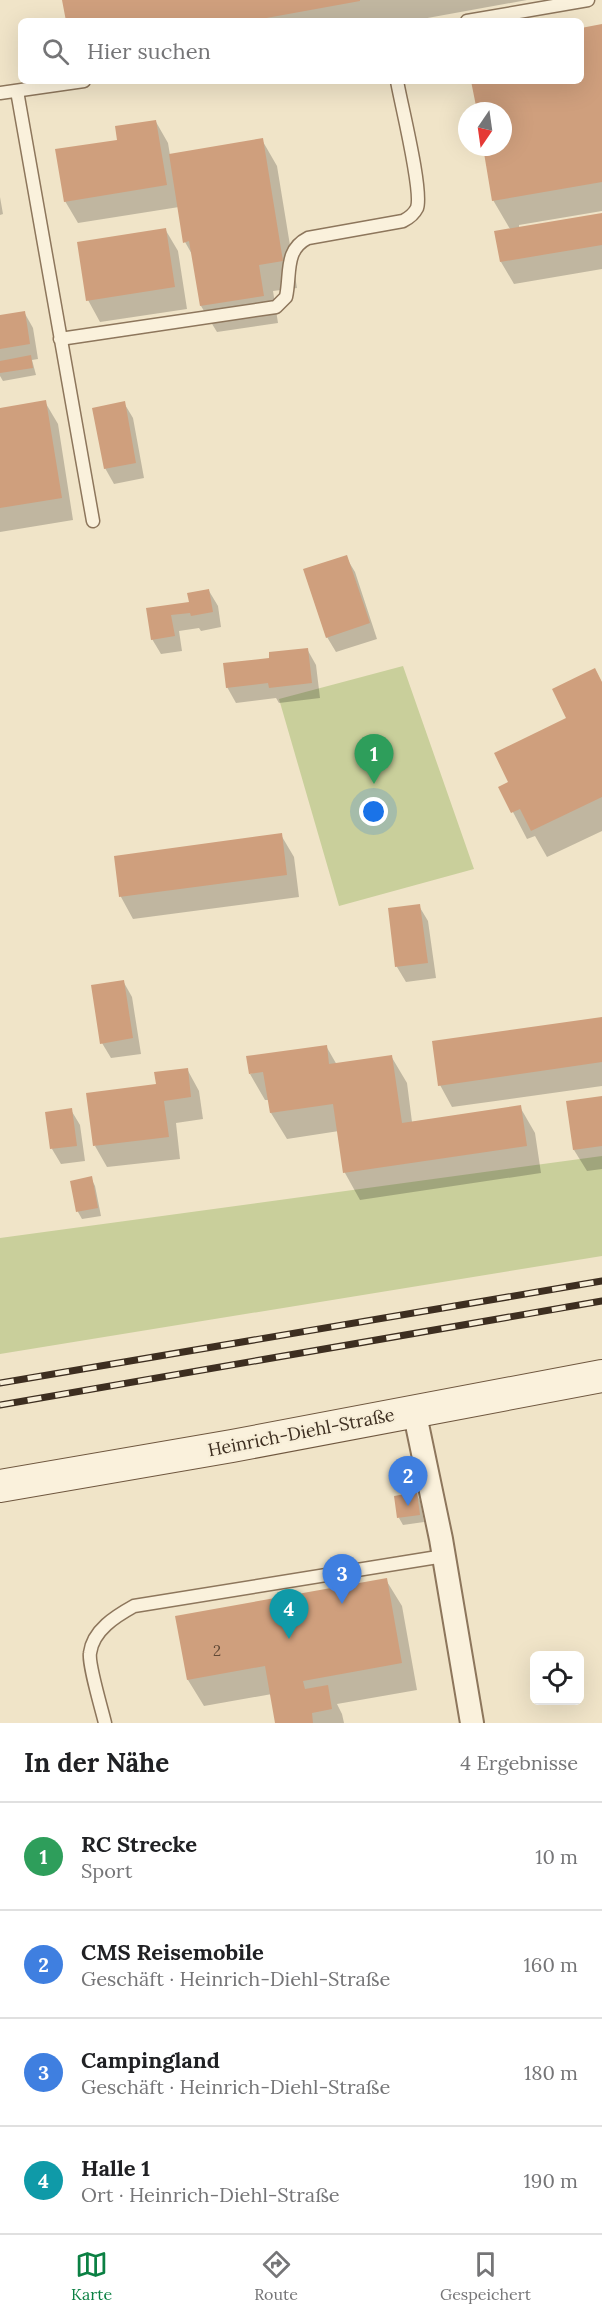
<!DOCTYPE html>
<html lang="de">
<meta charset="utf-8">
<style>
body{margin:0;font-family:Lora,serif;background:#f2f2f2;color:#202124}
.controls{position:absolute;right:18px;bottom:18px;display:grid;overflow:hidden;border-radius:9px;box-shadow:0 6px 24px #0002}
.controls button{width:54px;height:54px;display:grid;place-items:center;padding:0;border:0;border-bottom:2px solid #e0e0e0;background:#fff;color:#202124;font:30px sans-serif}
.compass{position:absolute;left:458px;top:102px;width:54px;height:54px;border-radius:50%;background:#fff;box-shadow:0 6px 24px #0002;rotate:193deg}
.you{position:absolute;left:374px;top:812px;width:21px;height:21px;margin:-15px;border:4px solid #fff;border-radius:50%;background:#1a73e8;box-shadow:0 0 0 9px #1a73e833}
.badge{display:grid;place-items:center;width:39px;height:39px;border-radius:50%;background:#0b8043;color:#fff;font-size:20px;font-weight:700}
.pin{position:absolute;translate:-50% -50px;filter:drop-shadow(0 2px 3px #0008)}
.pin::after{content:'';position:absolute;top:32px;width:21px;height:18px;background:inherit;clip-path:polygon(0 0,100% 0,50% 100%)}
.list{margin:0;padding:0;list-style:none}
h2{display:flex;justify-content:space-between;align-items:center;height:78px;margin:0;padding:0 24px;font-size:26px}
h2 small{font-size:20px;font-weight:400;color:#757577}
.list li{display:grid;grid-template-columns:39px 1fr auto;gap:18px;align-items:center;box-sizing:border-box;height:108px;padding:0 24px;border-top:2px solid #e0e0e0}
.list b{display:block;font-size:22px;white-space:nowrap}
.list p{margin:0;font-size:20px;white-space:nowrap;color:#757577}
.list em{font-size:20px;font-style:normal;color:#757577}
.icon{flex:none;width:33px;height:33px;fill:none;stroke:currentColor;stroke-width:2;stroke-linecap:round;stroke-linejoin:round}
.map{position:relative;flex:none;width:602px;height:1723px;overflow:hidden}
.search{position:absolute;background:#fff;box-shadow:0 6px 24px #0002;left:18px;right:18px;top:18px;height:66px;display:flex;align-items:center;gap:15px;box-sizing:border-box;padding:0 21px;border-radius:9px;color:#757577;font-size:22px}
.sheet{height:510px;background:#fff}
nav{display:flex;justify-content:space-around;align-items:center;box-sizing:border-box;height:84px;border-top:2px solid #e0e0e0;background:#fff;font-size:16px;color:#757577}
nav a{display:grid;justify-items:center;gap:3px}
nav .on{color:#0b8043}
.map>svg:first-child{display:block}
</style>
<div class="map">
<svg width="602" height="1723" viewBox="0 0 602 1723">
<rect width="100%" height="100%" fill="#f0e4c8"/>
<!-- green -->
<path fill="#c9cf9b" d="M403,666L474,869L339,906L279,699Z
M602,1156V1256L0,1354V1238Z"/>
<!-- shadow -->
<path fill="#0003" d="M63,0H527L411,21H67Z
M602,26V211L519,225V228L602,214V269L514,284L501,262L510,229L493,200L484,147H503V111H478L473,81H581V29Z
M156,122L168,143L170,155L262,140L277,166L297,288L273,291L278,323L217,332L201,306L193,256L185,242L179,207L78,223L65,201L119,141Z
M0,197L3,214L0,215Z
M165,229L178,251L187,309L100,322L88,300Z
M24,312L33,328L38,359L32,360L36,375L3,381L0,376V316Z
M45,402L58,424L73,520L0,532V409Z
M124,403L133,418L144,478L114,484L105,468Z
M346,557L355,572L377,639L336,652L327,637Z
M209,591L218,606L221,627L201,631L199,628L179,631L182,651L161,654L152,639L147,610L190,603Z
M307,649L316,665L320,698L279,703L276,698L236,703L227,687L271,659Z
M602,683V831L547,857L535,836L527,839L500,787L510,783Z
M281,835L294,857L299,897L133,919L121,897L115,857Z
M419,906L428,921L436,978L406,982L397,967L389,910Z
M123,981L132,997L141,1054L111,1058L102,1043Z
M602,1018V1086L452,1107L440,1085Z
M326,1046L337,1065L391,1056L407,1083L412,1122L520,1107L535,1133L541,1173L360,1200L345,1173L339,1131L287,1139L271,1113L269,1100H265L250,1074Z
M187,1069L199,1091L203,1119L176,1123L180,1159L107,1167L95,1146L158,1085Z
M602,1098V1169L587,1171L574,1150Z
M71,1110L80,1125L85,1161L61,1164L52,1149Z
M91,1178L95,1186L101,1216L82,1219L78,1212L72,1182Z
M416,1493L420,1501L424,1522L403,1525L399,1518Z
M386,1580L402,1606L417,1690L337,1704L342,1714L344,1723H277L272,1694L204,1706L188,1680L177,1617Z"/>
<!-- building -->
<path fill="#cf9f7d" d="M62,0H360V1L250,21H66Z
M602,24V182L492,201L483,147H503V111H477L471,81H581V28Z
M156,120L167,185L64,202L55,149L117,140L115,126Z
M263,138L283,261L259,265L264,296L200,306L189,241L183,243L169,154Z
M602,213V245L500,262L494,231Z
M166,228L175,287L86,301L77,242Z
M25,311L30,344L0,349V315Z
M31,355L33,368L0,373V361Z
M46,400L62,498L0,508V408Z
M125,401L136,463L104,469L92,408Z
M347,555L370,623L326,638L303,569Z
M209,589L213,612L191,616L190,613L171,615L175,636L151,640L146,608L189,602L187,593Z
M308,648L312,683L269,688L268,683L226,688L223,663L269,658V652Z
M595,668L602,682V797L531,831L520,809L511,813L498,787L508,782L494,753L566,718L552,689Z
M282,833L287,875L119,897L114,856Z
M420,904L428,963L395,967L388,908Z
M124,980L133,1038L100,1044L91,985Z
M602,1017V1062L438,1086L432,1041Z
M327,1045L329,1064L392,1055L402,1123L521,1105L527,1146L343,1173L333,1104L270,1113L263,1072L249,1074L246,1056Z
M188,1068L191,1097L164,1101L169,1137L93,1146L86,1093L156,1084L154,1072Z
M602,1096V1146L573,1150L566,1101Z
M72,1108L77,1146L50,1149L45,1112Z
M92,1176L98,1208L76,1212L70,1181Z
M417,1492L420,1515L397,1518L394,1496Z
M387,1578L402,1663L303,1681L305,1689L328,1685L332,1709L312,1713L313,1723H275L265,1666L187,1680L175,1616Z"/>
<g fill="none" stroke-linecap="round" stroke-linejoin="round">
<!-- service casing -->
<g stroke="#8d765c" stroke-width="15">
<path id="service" d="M467,21L588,0
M17,91L93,521
M0,93L84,81
M60,339L276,307L286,297C291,274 284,250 308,238L403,221C409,218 414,214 417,208C423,191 401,104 397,81
M105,1723C102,1710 88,1664 90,1653C93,1630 116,1616 134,1606L444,1556"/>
</g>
<!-- minor casing -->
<g stroke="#8d765c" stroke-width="26">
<path id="minor" d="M414,1410L441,1539L472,1723"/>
</g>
<!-- secondary casing -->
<g stroke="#6f573f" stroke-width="34">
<path id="secondary" d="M0,1486L232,1446L602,1376"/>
</g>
<!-- service -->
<use href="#service" stroke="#faf1dc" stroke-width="12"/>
<!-- minor -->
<use href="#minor" stroke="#faf1dc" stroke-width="22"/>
<!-- secondary -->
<use href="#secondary" stroke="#faf1dc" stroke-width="32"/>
<!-- rail casing -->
<g stroke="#3d2e20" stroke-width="7">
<path id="rail" d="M0,1383L602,1281
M0,1405L602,1301"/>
</g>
<!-- rail -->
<use href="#rail" stroke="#f7eed8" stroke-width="4.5" stroke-dasharray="14" stroke-linecap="butt"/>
</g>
<g text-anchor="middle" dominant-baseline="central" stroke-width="4.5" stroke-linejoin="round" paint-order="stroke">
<!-- number labels -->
<g font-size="15" fill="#624a37">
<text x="217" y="1650">2</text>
</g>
<!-- street labels -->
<g font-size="18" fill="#3d2e20" stroke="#f7eed8">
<text transform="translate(301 1432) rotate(-11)">Heinrich-Diehl-Straße</text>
</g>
</g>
</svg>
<div class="controls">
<button><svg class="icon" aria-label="locate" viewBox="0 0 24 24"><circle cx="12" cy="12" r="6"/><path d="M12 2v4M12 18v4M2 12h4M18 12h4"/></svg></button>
</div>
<svg class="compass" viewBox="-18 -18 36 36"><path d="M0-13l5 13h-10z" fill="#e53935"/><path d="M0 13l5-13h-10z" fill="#757577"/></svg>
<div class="you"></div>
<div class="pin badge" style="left:374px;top:784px;background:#2e9e5b">1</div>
<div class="pin badge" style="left:408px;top:1506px;background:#3f7fe0">2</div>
<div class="pin badge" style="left:342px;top:1604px;background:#3f7fe0">3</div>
<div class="pin badge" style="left:289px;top:1639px;background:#0f9aa8">4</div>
<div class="search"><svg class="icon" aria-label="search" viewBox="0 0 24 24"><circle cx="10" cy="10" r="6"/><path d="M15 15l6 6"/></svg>Hier suchen</div>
</div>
<section class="sheet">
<h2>In der Nähe<small>4 Ergebnisse</small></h2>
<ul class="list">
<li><span class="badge" style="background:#2e9e5b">1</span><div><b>RC Strecke</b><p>Sport</p></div><em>10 m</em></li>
<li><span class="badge" style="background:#3f7fe0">2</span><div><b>CMS Reisemobile</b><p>Geschäft · Heinrich-Diehl-Straße</p></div><em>160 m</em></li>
<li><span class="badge" style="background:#3f7fe0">3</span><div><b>Campingland</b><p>Geschäft · Heinrich-Diehl-Straße</p></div><em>180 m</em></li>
<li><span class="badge" style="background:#0f9aa8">4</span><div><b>Halle 1</b><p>Ort · Heinrich-Diehl-Straße</p></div><em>190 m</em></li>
</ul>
</section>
<nav>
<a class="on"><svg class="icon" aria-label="map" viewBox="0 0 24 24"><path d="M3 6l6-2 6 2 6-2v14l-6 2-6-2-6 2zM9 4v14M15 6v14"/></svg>Karte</a>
<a><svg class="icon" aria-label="directions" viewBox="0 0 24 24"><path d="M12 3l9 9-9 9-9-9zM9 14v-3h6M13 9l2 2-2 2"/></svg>Route</a>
<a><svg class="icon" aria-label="saved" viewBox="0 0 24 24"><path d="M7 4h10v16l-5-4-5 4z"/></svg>Gespeichert</a>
</nav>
